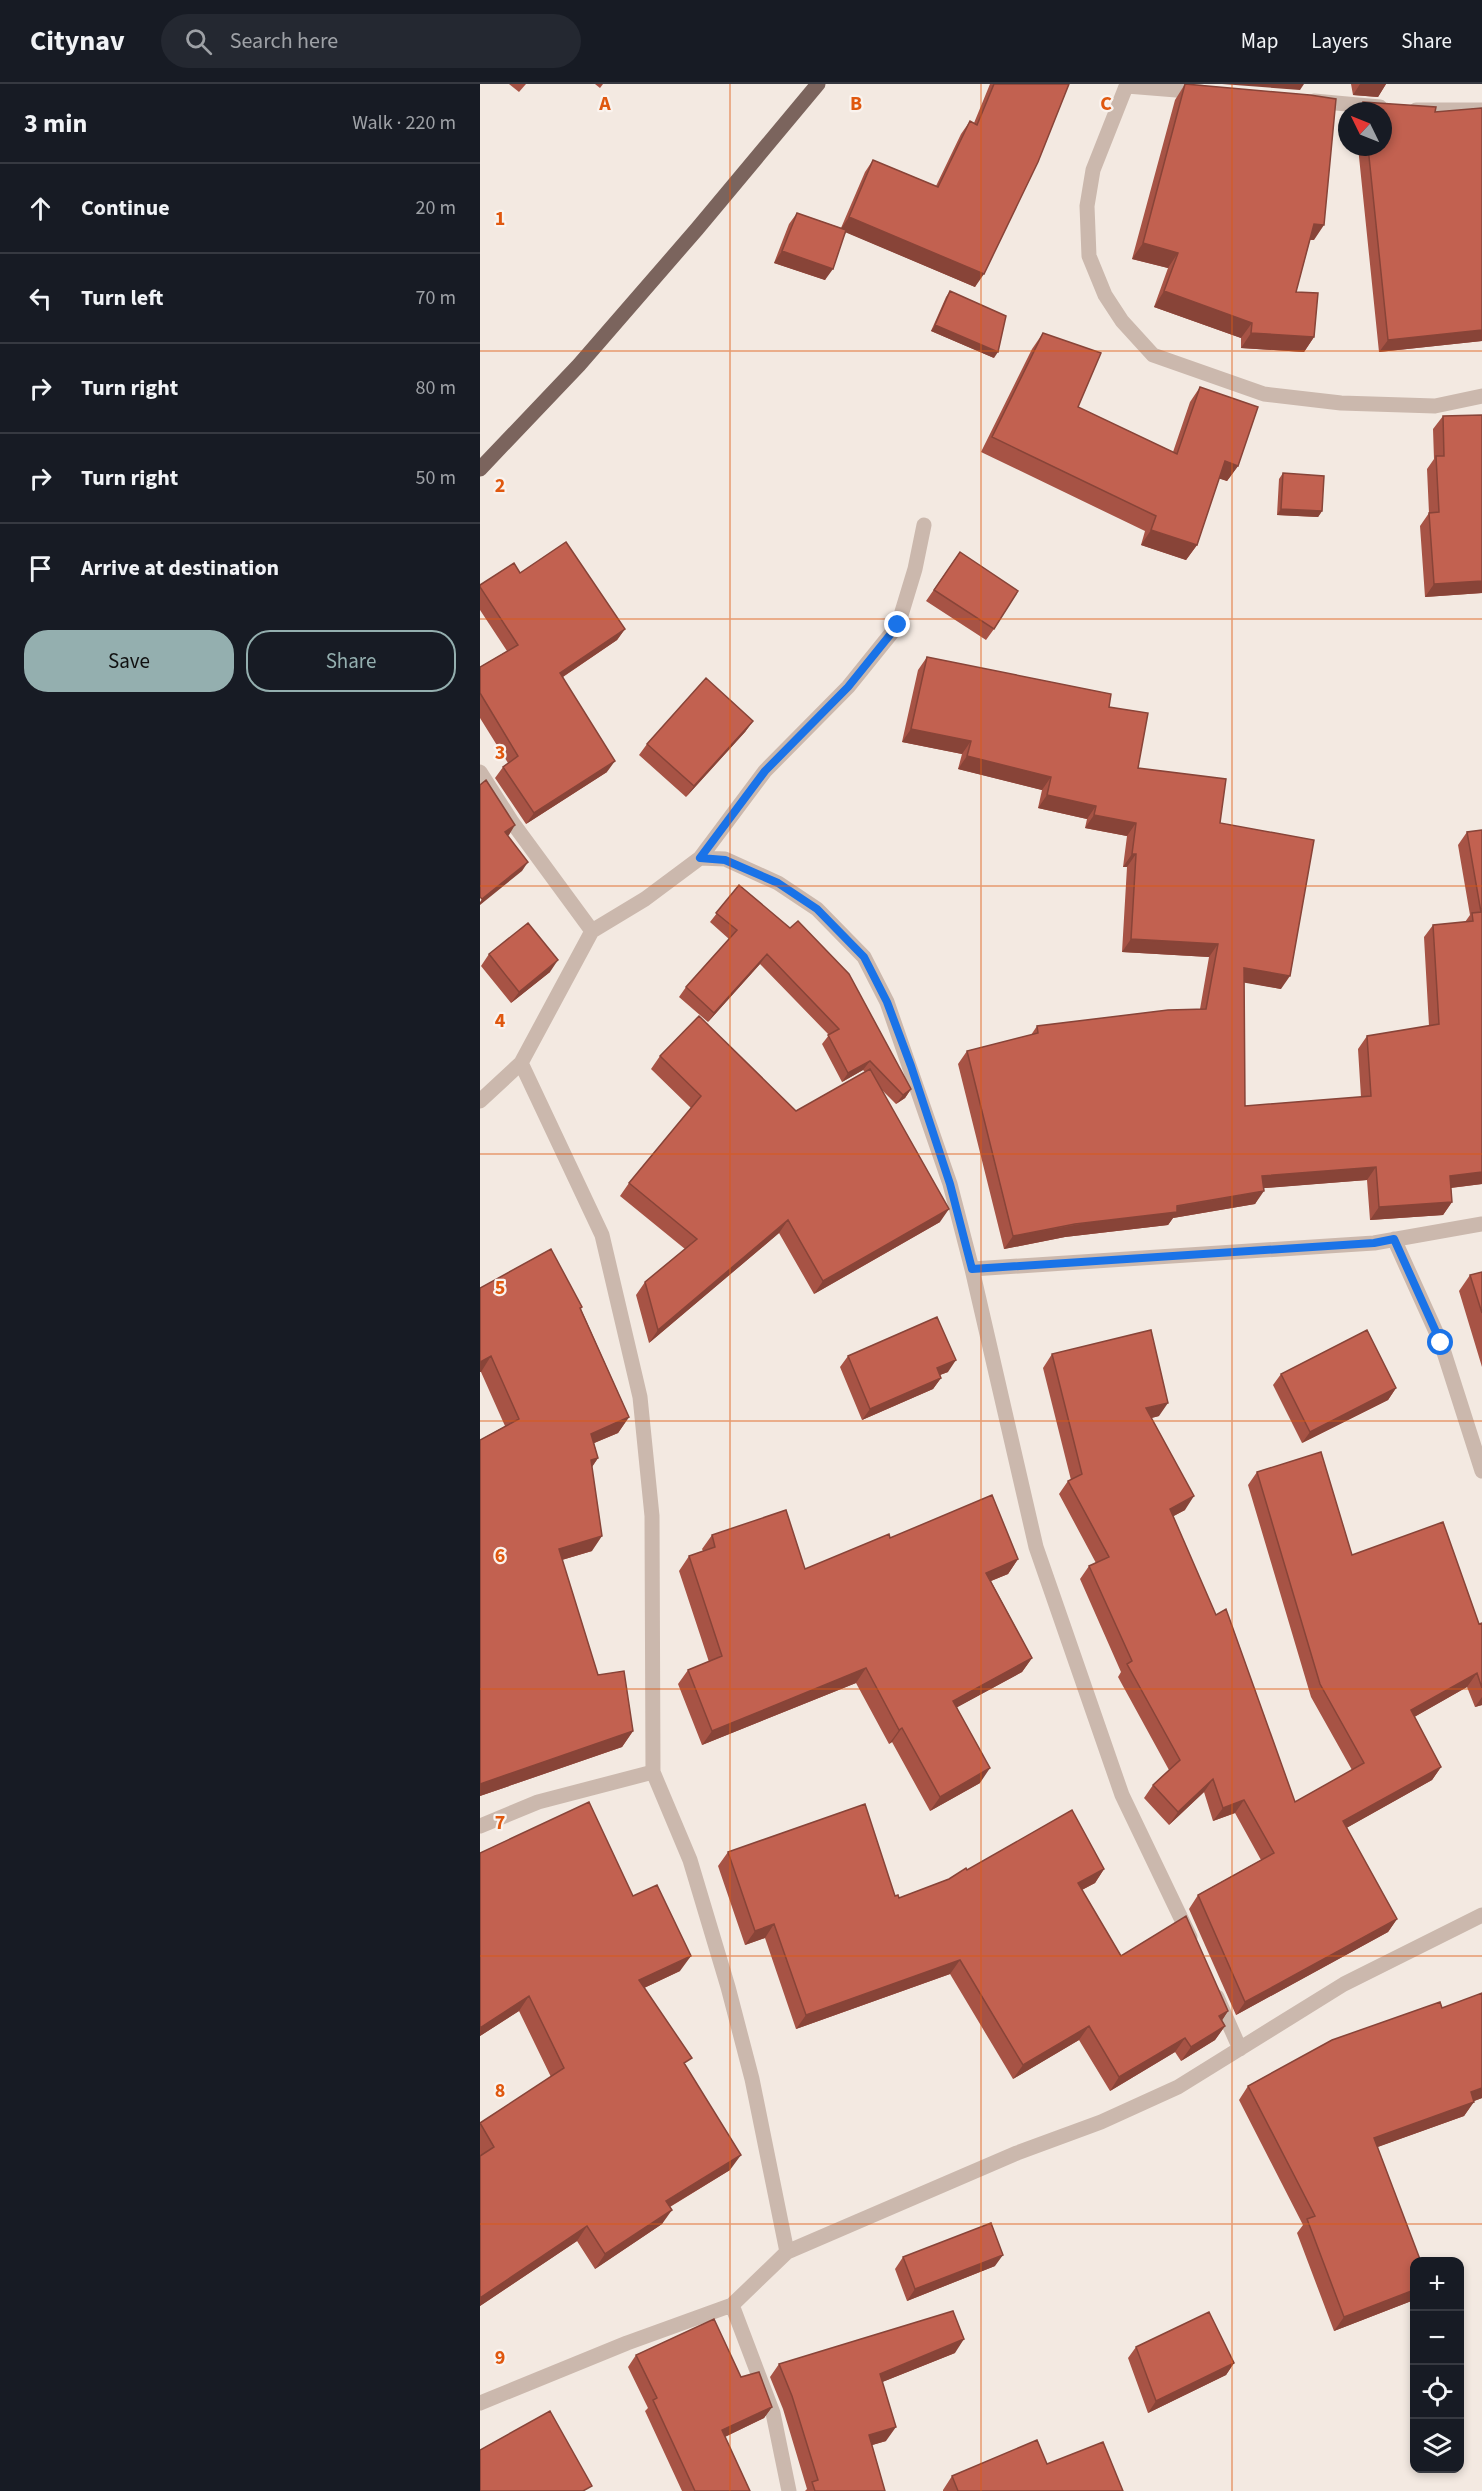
<!DOCTYPE html>
<meta charset="utf-8">
<style>
body{margin:0;font-family:"Source Sans 3",sans-serif;background:#242831;color:#f1f3f6}
.controls{position:absolute;right:18px;bottom:18px;display:grid;overflow:hidden;border-radius:12px;box-shadow:0 3px 9px #0003}
.controls button{width:54px;height:54px;display:grid;place-items:center;padding:0;border:0;border-bottom:2px solid #363941;background:#171b24;color:#f1f3f6;font:30px sans-serif}
.compass{position:absolute;left:858px;top:18px;width:54px;height:54px;border-radius:50%;background:#171b24;box-shadow:0 3px 9px #0003;rotate:313deg}
.stop{position:absolute;width:18px;height:18px;margin:-14px;border:4px solid #1a73e8;border-radius:50%;background:#fff}
.stop.end{background:#1a73e8;border-color:#fff;box-shadow:0 2px 6px #0008}
.list{margin:0;padding:0;list-style:none}
h2{display:flex;justify-content:space-between;align-items:center;height:78px;margin:0;padding:0 24px;font-size:26px}
h2 small{font-size:20px;font-weight:400;color:#9ea1a6}
.list li{display:grid;grid-template-columns:39px 1fr auto;gap:18px;align-items:center;box-sizing:border-box;height:90px;padding:0 24px;border-top:2px solid #363941}
.list b{display:block;font-size:22px;white-space:nowrap}
.list em{font-size:20px;font-style:normal;color:#9ea1a6}
.actions{display:flex;gap:12px;padding:18px 24px}
.actions a{flex:1;padding:14px 0;border:2px solid #94afaf;border-radius:24px;text-align:center;font-size:21px;color:#94afaf}
.actions .main{background:#94afaf;color:#111}
.icon{flex:none;width:33px;height:33px;fill:none;stroke:currentColor;stroke-width:2;stroke-linecap:round;stroke-linejoin:round}
.map{position:relative;flex:none;width:1002px;height:2407px;overflow:hidden}
header{display:flex;align-items:center;gap:36px;box-sizing:border-box;height:84px;padding:0 30px;background:#171b24;border-bottom:2px solid #363941}
header strong{font-size:28px}
nav{display:flex;gap:33px;margin-inline-start:auto;font-size:21px}
.search{width:420px;height:54px;background:#242831;display:flex;align-items:center;gap:15px;box-sizing:border-box;padding:0 21px;border-radius:33px;color:#9ea1a6;font-size:22px}
main{display:flex}
aside{flex:1;background:#171b24}
.map>svg:first-child{display:block}
</style>
<header>
<strong>Citynav</strong>
<div class="search"><svg class="icon" aria-label="search" viewBox="0 0 24 24"><circle cx="10" cy="10" r="6"/><path d="M15 15l6 6"/></svg>Search here</div>
<nav><a>Map</a><a>Layers</a><a>Share</a></nav>
</header>
<main>
<aside>
<h2>3 min<small>Walk · 220 m</small></h2>
<ul class="list">
<li><svg class="icon" aria-label="ahead" viewBox="0 0 24 24"><path d="M12 20V5M6 11l6-6 6 6"/></svg><div><b>Continue</b></div><em>20 m</em></li>
<li><svg class="icon" aria-label="left" viewBox="0 0 24 24"><path d="M17 20v-9H6M10 6l-5 5 5 5"/></svg><div><b>Turn left</b></div><em>70 m</em></li>
<li><svg class="icon" aria-label="right" viewBox="0 0 24 24"><path d="M7 20v-9h11M14 6l5 5-5 5"/></svg><div><b>Turn right</b></div><em>80 m</em></li>
<li><svg class="icon" aria-label="right" viewBox="0 0 24 24"><path d="M7 20v-9h11M14 6l5 5-5 5"/></svg><div><b>Turn right</b></div><em>50 m</em></li>
<li><svg class="icon" aria-label="arrive" viewBox="0 0 24 24"><path d="M6 21V4h12l-3 4 3 4H6"/></svg><div><b>Arrive at destination</b></div></li>
</ul>
<div class="actions"><a class="main">Save</a><a>Share</a></div>
</aside>
<div class="map">
<svg width="1002" height="2407" viewBox="0 0 1002 2407">
<rect width="100%" height="100%" fill="#f3e9e1"/>
<g fill="none" stroke-linecap="round" stroke-linejoin="round">
<!-- minor -->
<path stroke="#cbb8ad" stroke-width="15" d="M647,0L613,86L607,122L609,172L625,211L642,237L673,271L784,310L861,319L955,322L1002,312
M647,2L721,8
M834,17L900,23
M936,26H1002
M0,688L32,738L112,847
M220,774L245,775L298,799L337,825L384,873L407,918L470,1100L492,1185L556,1463L642,1711L710,1853
M41,979L122,1151L160,1313L172,1432L173,1688L210,1776L248,1903L272,1995L307,2168
M0,1017L41,979L112,847L165,815L220,774L285,687L368,603L418,541L435,485L444,441
M914,1155L961,1259L1002,1387
M492,1185L894,1159L1002,1140
M0,1742L58,1718L173,1688
M737,1913L760,1965
M252,2221L293,2329L309,2407
M0,2319L147,2259L252,2221L307,2168L537,2069L621,2038L698,2003L864,1900L1002,1831"/>
<!-- major -->
<path stroke="#7b645d" stroke-width="15" d="M0,385L99,281L217,145L338,0"/>
</g>
<!-- wall -->
<path fill="#a75345" d="M29,0H46L39,8Z
M115,0H123L120,4Z
M510,0H589L495,203L366,148L345,196L294,179L309,140L317,129L361,144L385,88L393,76L456,102L481,50L490,37L494,39Z
M705,0L834,156H830L816,208L834,253L824,268L761,264V254L674,223L688,184L652,175L695,16Z
M871,0H906L898,13L873,11Z
M883,18L955,28L1002,24V257L899,268L878,63H903V27H877Z
M470,207L514,274L451,247L466,213Z
M563,249L598,323L693,368L710,318L720,303L758,382L747,397L739,394L717,461L706,476L661,461L665,447L501,368L552,265Z
M963,332L1002,509L945,513L940,442L949,429L947,385L954,375L953,345Z
M803,389L842,427L838,433L797,431L799,395Z
M480,468L514,545L506,556L446,517Z
M40,489L145,545L137,556L83,593L127,688L46,740L15,694L23,683L28,679L0,634V583L27,567L0,526V501Z
M447,573L629,623L658,684L740,739L801,905L764,898L765,1022L881,1013L878,965L887,952L949,942L944,853L953,841L985,838L990,831L978,761L987,748L1002,746V1100L971,1104L972,1118L963,1131L890,1136L887,1096L784,1104L775,1120L693,1134L688,1141L585,1153L524,1165L478,980L487,967L551,951L557,942L720,925L729,873L642,868L647,783H643L647,752L605,744L607,735L558,724L562,706L478,685L482,670L422,658L438,586Z
M273,637L265,648L206,713L159,671L167,660Z
M259,801L431,1005L425,1014L416,1020L401,1005L460,1138L334,1210L299,1149L169,1259L156,1211L165,1198L205,1165L140,1112L149,1099L211,1024L171,985L180,972L316,1027L385,988L383,986L362,998L342,960L349,951L280,880L228,938L199,913L206,903L249,855L230,838Z
M9,870L70,888L31,919L1,882Z
M1002,1188V1283L979,1207L990,1191Z
M0,1204L102,1223L101,1225L149,1333L138,1349L114,1359L118,1374L112,1383V1467L82,1476L118,1591L153,1647L142,1663L0,1712V1356L25,1342L1,1288Z
M572,1270L679,1332L671,1334L705,1426L693,1432L815,1718L872,1686L831,1613L768,1401L777,1388L872,1471L999,1540L1002,1539V1621L995,1623L987,1603L934,1633L961,1683L952,1696L866,1744L917,1835L908,1848L756,1931L709,1825L718,1811L781,1776L755,1729L733,1737L724,1708L689,1741L664,1714L673,1701L689,1686L638,1593L641,1588L600,1495L609,1482L616,1479L579,1410L588,1397L591,1396L563,1284Z
M368,1272L468,1288L460,1291L461,1294L453,1305L382,1336L360,1283Z
M801,1290L916,1304L908,1316L822,1359L793,1301Z
M232,1451L325,1485L410,1454L538,1475L528,1490L511,1497L552,1574L542,1588L477,1623L500,1699L450,1727L412,1658L409,1660L376,1599L222,1661L198,1600L208,1586L229,1578L199,1487L209,1472L223,1467L222,1465Z
M248,1768L415,1812L419,1814L469,1795L487,1786L624,1785L615,1799L602,1806L641,1872L748,1927L742,1936L745,1942L735,1956L701,1977L695,1968L630,2007L599,1956L533,1995L470,1890L316,1945L285,1854L265,1861L238,1782Z
M0,1769L153,1812L200,1887L164,1904L206,1982L250,2086L190,2123L182,2140L115,2185L97,2157L0,2222V2040L71,1993L39,1927L0,1952Z
M768,2002L1002,2014L994,2017L984,2032L897,2063L934,2178V2216L854,2247L817,2149L823,2141L759,2016Z
M423,2173L515,2182L427,2217L415,2185Z
M656,2263L754,2279L746,2291L668,2329L648,2274Z
M475,2269L402,2298L406,2357L392,2361L405,2407H325L327,2405L303,2325L290,2293L299,2280Z
M156,2271L261,2293L292,2323L284,2334L245,2353L270,2407H202L165,2327L168,2324L148,2283Z
M567,2380L643,2407H463V2406L472,2392Z"/>
<!-- shaded-wall -->
<path fill="#884438" d="M742,0H824L820,6Z
M880,0H906L898,13L873,11Z
M369,133L504,190L495,203L360,146Z
M834,140L844,141L834,156L824,155Z
M663,159L698,169L688,184L652,175Z
M302,167L353,185L345,196L294,179Z
M684,207L772,239L761,254L674,223Z
M455,241L518,268L514,274L451,247Z
M1002,246V257L899,268L908,256Z
M771,249L834,253L824,268L761,264Z
M745,377L758,382L747,397L734,393Z
M801,425L842,427L838,433L797,431Z
M671,446L717,461L706,476L661,461Z
M1002,497V509L945,513L954,500Z
M145,545L137,556L72,600L80,589Z
M273,637L265,648L206,713L214,702Z
M431,645L491,657L482,670L422,658Z
M487,672L571,693L562,706L478,685Z
M135,677L127,688L46,740L54,729Z
M567,711L616,722L607,735L558,724Z
M614,731L656,739L647,752L605,744Z
M35,741L29,751L18,757L25,748Z
M652,770H656L647,783H643Z
M48,778L42,787L0,821V818L2,815Z
M651,855L738,860L729,873L642,868Z
M287,870L280,880L228,938L234,929Z
M78,876L70,888L31,919L39,908Z
M764,884L810,892L801,905L755,897Z
M390,977L383,986L362,998L368,989Z
M431,1005L425,1014L416,1020L423,1011Z
M896,1083L887,1096L773,1105L782,1092Z
M1002,1088V1100L961,1105L970,1092Z
M784,1107L775,1120L693,1134L688,1141L585,1153L524,1165L533,1152Z
M972,1118L963,1131L890,1136L899,1123Z
M469,1125L460,1138L334,1210L343,1197Z
M308,1136L299,1149L169,1259L178,1246Z
M11,1272L1,1288H0V1278Z
M476,1276L468,1288L449,1295L457,1284Z
M461,1294L453,1305L382,1336L390,1325Z
M916,1304L908,1316L822,1359L830,1348Z
M688,1319L679,1332L657,1338L666,1324Z
M149,1333L138,1349L100,1365L111,1350Z
M118,1374L107,1390L111,1376Z
M714,1412L705,1426L681,1439L690,1425Z
M122,1452L112,1467L68,1480L79,1465Z
M538,1475L528,1490L496,1503L506,1489Z
M552,1574L542,1588L463,1631L473,1617Z
M386,1584L376,1599L222,1661L232,1647Z
M997,1589L987,1603L922,1640L931,1626Z
M1002,1613V1621L995,1623Z
M422,1644L412,1658L409,1660L419,1646Z
M153,1647L142,1663L0,1712V1700Z
M961,1683L952,1696L854,1751L863,1737Z
M510,1684L500,1699L450,1727L460,1713Z
M733,1695L724,1708L689,1741L698,1728Z
M764,1716L755,1729L733,1737L743,1724Z
M624,1785L615,1799L588,1813L598,1799Z
M917,1835L908,1848L756,1931L765,1918Z
M294,1840L285,1854L265,1861L275,1847Z
M211,1872L200,1887L149,1911L159,1896Z
M480,1876L470,1890L316,1945L326,1931Z
M49,1912L39,1927L0,1952V1944Z
M748,1927L739,1941V1932Z
M609,1942L599,1956L533,1995L543,1981Z
M745,1942L735,1956L701,1977L711,1963Z
M705,1954L695,1968L630,2007L639,1993Z
M1002,2004V2014L981,2022L991,2008Z
M994,2018L984,2032L884,2068L894,2054Z
M261,2071L250,2086L176,2131L186,2117Z
M192,2126L182,2140L115,2185L125,2170Z
M107,2142L97,2157L0,2222V2214Z
M523,2171L515,2182L427,2217L435,2205Z
M934,2206V2216L854,2247L864,2233Z
M484,2255L475,2269L390,2303L400,2290Z
M754,2279L746,2291L668,2329L676,2317Z
M292,2323L284,2334L234,2358L242,2346Z
M416,2343L406,2357L379,2365L389,2351Z"/>
<!-- building -->
<path fill="#c26150" stroke="#884438" stroke-width="1.5" d="M514,0H589L558,78L504,190L369,133L393,76L458,103L490,37L497,41Z
M705,0L830,11L856,15L844,141L834,140L816,208L838,209L834,253L771,249L772,239L684,207L698,169L663,159Z
M883,18L956,23L955,28L1002,24V246L908,256L888,63H903V27H884Z
M317,129L366,146L353,185L302,167Z
M470,207L526,232L518,268L455,241Z
M563,249L621,269L598,323L697,370L720,303L778,323L758,382L745,377L717,461L671,446L676,432L512,353Z
M1002,331V497L954,500L949,429L959,428L956,372H964L963,332Z
M803,389L844,392L842,427L801,425Z
M86,458L145,545L80,589L135,677L54,729L23,683L38,672L0,609V583L38,561L0,503V501L34,479L40,489Z
M480,468L538,507L514,545L454,506Z
M447,573L631,610L629,623L668,629L658,684L746,695L740,739L834,756L810,892L764,884L765,1022L891,1012L887,952L959,940L953,841L993,837L992,829L1001,828L987,748L1002,746V1088L970,1092L972,1118L899,1123L896,1083L782,1092L784,1107L697,1122V1128L595,1140L533,1152L487,967L558,949L557,942L688,926L726,925L738,860L651,855L656,770H652L656,739L614,731L616,722L567,711L571,693L487,672L491,657L431,645Z
M226,594L273,637L214,702L167,660Z
M6,696L35,741L25,748L48,778L2,815L0,813V701Z
M259,801L310,844L318,837L369,890L431,1005L423,1011L390,977L368,989L348,951L359,945L287,870L234,929L206,903L257,846L236,829Z
M48,839L78,876L39,908L9,870Z
M219,932L316,1027L390,985L469,1125L343,1197L308,1136L178,1246L165,1198L217,1155L149,1099L221,1012L180,972Z
M71,1165L102,1223L100,1224L149,1333L111,1350L118,1374L111,1376L122,1452L79,1465L118,1591L144,1587L153,1647L0,1700V1356L39,1335L11,1272L0,1278V1204Z
M1002,1188V1229L990,1191Z
M457,1233L476,1276L457,1284L461,1294L390,1325L368,1272Z
M671,1246L688,1319L666,1324L714,1412L690,1425L736,1531L746,1525L815,1718L884,1679L840,1600L777,1388L841,1368L872,1471L963,1438L999,1540L1002,1539V1604L997,1589L931,1626L961,1683L863,1737L917,1835L765,1918L718,1811L794,1769L764,1716L743,1724L733,1695L698,1728L673,1701L700,1676L647,1580L652,1577L609,1482L629,1473L588,1397L602,1390L572,1270Z
M887,1246L916,1304L830,1348L801,1290Z
M512,1411L538,1475L506,1489L552,1574L473,1617L510,1684L460,1713L422,1644L419,1646L386,1584L232,1647L208,1586L242,1572L209,1472L235,1463L232,1451L306,1426L325,1485L409,1450L410,1454Z
M109,1718L153,1812L177,1801L211,1872L159,1896L212,1974L204,1979L261,2071L186,2117L192,2126L125,2170L107,2142L0,2214V2072L14,2063L0,2039L84,1984L49,1912L0,1944V1769Z
M385,1720L415,1812L418,1811L419,1814L469,1795L486,1784L487,1786L592,1726L624,1785L598,1799L641,1872L706,1832L748,1927L739,1932L745,1942L711,1963L705,1954L639,1993L609,1942L543,1981L480,1876L326,1931L294,1840L275,1847L248,1768Z
M1002,1909V2004L991,2008L994,2018L894,2054L941,2178H934V2206L864,2233L827,2135L835,2132L768,2002L852,1956L960,1918L962,1924Z
M511,2139L523,2171L435,2205L423,2173Z
M473,2227L484,2255L400,2290L416,2343L389,2351L405,2407H335L332,2398L338,2396L312,2312L299,2280Z
M729,2228L754,2279L676,2317L656,2263Z
M234,2235L261,2293L279,2288L292,2323L242,2346L270,2407H215L173,2316L177,2314L156,2271Z
M70,2327L112,2402L103,2407H0V2366Z
M557,2356L567,2380L623,2358L643,2407H478L472,2392Z"/>
<g fill="none" stroke-linecap="round" stroke-linejoin="round">
<!-- route -->
<path stroke="#1a73e8" stroke-width="8" d="M418,541L368,603L285,687L220,774L245,776L298,799L337,825L384,873L407,918L431,982L470,1100L492,1185L894,1159L914,1155L961,1259"/>
</g>
<!-- grid -->
<path fill="none" stroke="#df570e" stroke-width="1.5" stroke-opacity="0.55" d="M250,0V2407M501,0V2407M752,0V2407M0,267H1002M0,535H1002M0,802H1002M0,1070H1002M0,1337H1002M0,1605H1002M0,1872H1002M0,2140H1002"/>
<g font-size="20" text-anchor="middle" font-weight="bold" fill="#df570e" stroke="#faf3ee" stroke-width="4.5" stroke-linejoin="round" paint-order="stroke">
<text x="125" y="26">A</text>
<text x="376" y="26">B</text>
<text x="626" y="26">C</text>
<text x="20" y="141">1</text>
<text x="20" y="408">2</text>
<text x="20" y="675">3</text>
<text x="20" y="943">4</text>
<text x="20" y="1210">5</text>
<text x="20" y="1478">6</text>
<text x="20" y="1745">7</text>
<text x="20" y="2013">8</text>
<text x="20" y="2280">9</text>
</g>
</svg>
<div class="controls">
<button>+</button>
<button>−</button>
<button><svg class="icon" aria-label="locate" viewBox="0 0 24 24"><circle cx="12" cy="12" r="6"/><path d="M12 2v4M12 18v4M2 12h4M18 12h4"/></svg></button>
<button><svg class="icon" aria-label="layers" viewBox="0 0 24 24"><path d="M12 4l9 5-9 5-9-5zM3 14l9 5 9-5"/></svg></button>
</div>
<svg class="compass" viewBox="-18 -18 36 36"><path d="M0-13l5 13h-10z" fill="#e53935"/><path d="M0 13l5-13h-10z" fill="#9ea1a6"/></svg>
<div class="stop" style="left:961px;top:1259px"></div>
<div class="stop end" style="left:418px;top:541px"></div>
</div>
</main>
